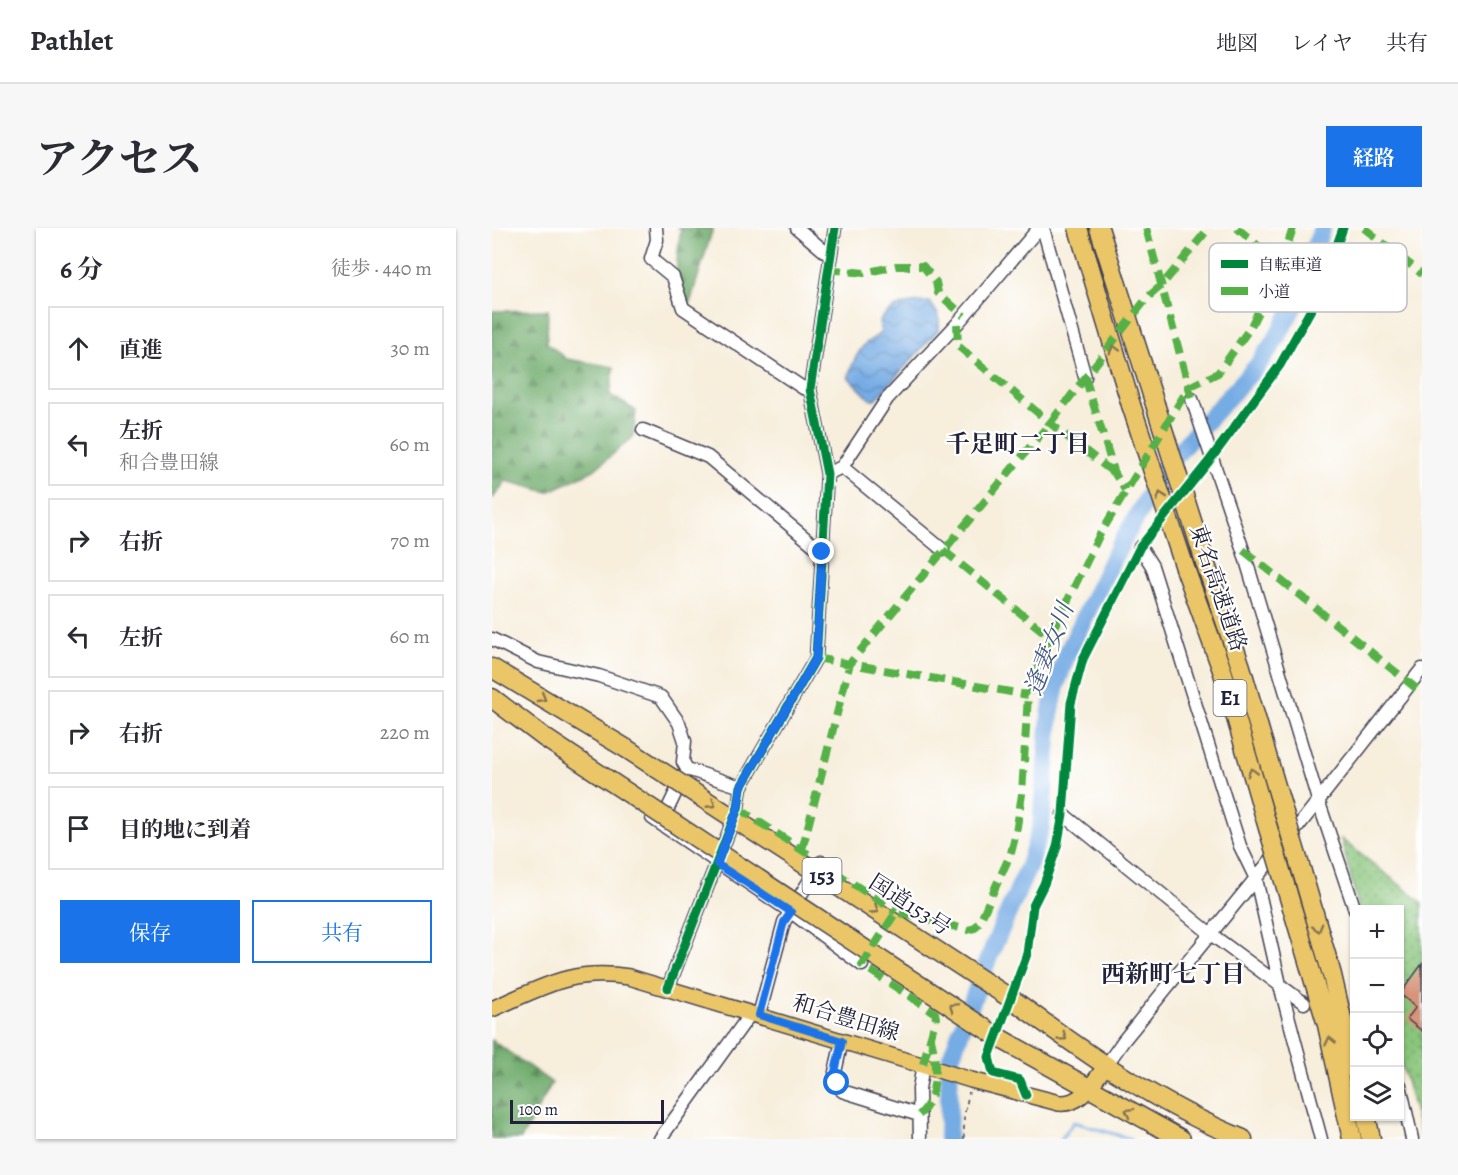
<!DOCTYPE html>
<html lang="ja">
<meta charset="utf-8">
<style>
body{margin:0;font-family:Alegreya,"Noto Serif JP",serif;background:#f7f7f7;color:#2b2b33}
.controls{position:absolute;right:18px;bottom:18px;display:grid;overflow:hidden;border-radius:0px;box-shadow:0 2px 4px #0004}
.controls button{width:54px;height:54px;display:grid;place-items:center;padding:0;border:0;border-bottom:2px solid #e1e1e2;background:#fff;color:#2b2b33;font:30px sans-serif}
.scale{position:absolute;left:18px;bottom:15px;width:154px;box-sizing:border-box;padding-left:6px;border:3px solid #22223b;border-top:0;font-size:16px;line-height:21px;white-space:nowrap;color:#22223b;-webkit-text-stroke:4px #fff;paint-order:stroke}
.stop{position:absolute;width:18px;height:18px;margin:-14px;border:4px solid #1a73e8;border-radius:50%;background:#fff}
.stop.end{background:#1a73e8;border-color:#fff;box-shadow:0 2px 6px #0008}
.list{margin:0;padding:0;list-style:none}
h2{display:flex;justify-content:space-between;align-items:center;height:78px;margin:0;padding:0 24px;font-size:26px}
h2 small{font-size:20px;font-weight:400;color:#7c7c81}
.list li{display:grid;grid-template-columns:39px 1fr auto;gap:18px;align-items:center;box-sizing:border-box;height:84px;margin:0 12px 12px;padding:0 12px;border:2px solid #e1e1e2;border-radius:0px}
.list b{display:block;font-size:22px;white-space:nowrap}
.list p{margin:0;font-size:20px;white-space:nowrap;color:#7c7c81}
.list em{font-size:20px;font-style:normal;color:#7c7c81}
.actions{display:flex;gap:12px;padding:18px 24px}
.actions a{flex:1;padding:14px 0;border:2px solid #1a73e8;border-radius:0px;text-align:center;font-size:21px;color:#1a73e8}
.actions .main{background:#1a73e8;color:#fff}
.icon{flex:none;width:33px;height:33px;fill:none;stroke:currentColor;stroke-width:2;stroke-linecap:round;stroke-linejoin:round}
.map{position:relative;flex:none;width:930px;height:911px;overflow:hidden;border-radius:0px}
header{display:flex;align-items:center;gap:36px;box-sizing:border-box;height:84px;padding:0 30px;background:#fff;border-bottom:2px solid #e1e1e2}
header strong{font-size:28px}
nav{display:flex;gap:33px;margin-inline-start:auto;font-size:21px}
.intro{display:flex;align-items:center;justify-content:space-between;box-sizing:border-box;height:144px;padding:0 36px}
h1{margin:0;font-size:42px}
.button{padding:15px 27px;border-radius:0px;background:#1a73e8;color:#fff;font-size:21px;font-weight:700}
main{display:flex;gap:36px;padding:0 36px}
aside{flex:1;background:#fff;border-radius:0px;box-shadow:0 2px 4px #0004}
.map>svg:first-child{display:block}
</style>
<header>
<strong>Pathlet</strong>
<nav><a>地図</a><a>レイヤ</a><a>共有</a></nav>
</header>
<div class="intro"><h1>アクセス</h1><a class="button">経路</a></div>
<main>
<aside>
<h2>6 分<small>徒歩 · 440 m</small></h2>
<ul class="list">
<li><svg class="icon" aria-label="ahead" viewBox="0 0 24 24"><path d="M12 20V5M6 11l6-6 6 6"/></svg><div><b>直進</b></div><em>30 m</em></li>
<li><svg class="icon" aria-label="left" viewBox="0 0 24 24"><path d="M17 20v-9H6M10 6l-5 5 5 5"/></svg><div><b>左折</b><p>和合豊田線</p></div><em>60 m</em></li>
<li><svg class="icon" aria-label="right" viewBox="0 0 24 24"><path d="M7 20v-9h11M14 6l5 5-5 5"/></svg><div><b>右折</b></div><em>70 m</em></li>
<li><svg class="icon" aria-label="left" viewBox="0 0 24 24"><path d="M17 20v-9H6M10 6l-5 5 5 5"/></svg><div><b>左折</b></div><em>60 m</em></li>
<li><svg class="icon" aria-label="right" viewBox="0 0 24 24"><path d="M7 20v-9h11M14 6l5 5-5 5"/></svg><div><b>右折</b></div><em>220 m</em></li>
<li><svg class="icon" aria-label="arrive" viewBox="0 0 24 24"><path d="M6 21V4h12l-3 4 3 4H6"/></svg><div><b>目的地に到着</b></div></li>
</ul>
<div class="actions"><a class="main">保存</a><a>共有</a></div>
</aside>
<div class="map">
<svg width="930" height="911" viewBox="0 0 930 911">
<defs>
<pattern id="forest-firs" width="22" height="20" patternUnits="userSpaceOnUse" patternTransform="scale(1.5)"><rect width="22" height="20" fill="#6eaa6b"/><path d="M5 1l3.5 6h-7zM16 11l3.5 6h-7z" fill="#5a8a59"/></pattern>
<pattern id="park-dots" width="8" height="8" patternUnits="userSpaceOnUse" patternTransform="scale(1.5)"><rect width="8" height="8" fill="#89c57b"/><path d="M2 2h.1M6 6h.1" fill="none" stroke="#70a066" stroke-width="1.8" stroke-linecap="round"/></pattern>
<pattern id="water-waves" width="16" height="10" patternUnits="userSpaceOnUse" patternTransform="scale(1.5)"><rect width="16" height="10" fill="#76ace4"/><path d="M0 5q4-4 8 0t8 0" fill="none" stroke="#608cba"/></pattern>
</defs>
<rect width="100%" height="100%" fill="#fff"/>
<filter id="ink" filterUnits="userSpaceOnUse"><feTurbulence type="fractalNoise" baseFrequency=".0167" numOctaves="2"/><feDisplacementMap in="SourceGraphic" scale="12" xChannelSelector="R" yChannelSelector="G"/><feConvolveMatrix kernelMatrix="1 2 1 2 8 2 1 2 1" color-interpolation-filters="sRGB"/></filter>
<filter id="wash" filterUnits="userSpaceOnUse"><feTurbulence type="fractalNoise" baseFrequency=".008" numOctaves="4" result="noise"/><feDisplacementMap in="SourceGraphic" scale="24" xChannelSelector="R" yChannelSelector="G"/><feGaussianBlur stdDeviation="1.35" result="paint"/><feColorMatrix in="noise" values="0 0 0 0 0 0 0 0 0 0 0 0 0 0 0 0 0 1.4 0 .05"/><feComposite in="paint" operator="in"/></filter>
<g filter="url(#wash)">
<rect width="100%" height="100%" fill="#f7eedc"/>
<!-- forest -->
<path fill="url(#forest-firs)" stroke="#486653" stroke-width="1.5" d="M185,0H221L197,78C179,55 185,29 189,1Z
M56,82L55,115L75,131L122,139L118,167L144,183L141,209L102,242L56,264L14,253L0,271V83Z
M0,812L60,855L29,911H0Z"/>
<!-- park -->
<path fill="url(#park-dots)" stroke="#56745b" stroke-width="1.5" d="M849,611L930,674V911L908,831V682L867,681Z"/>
<!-- water -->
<path fill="url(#water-waves)" stroke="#4c6790" stroke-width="1.5" d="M438,74L447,88V101L384,171H378L356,149C360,137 364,126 373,116C378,111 384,110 389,104L387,94C398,76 419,74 438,74Z"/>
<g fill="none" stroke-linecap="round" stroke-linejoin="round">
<!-- stream -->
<path stroke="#76ace4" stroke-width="3" d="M569,911L582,894L639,911"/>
<!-- river -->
<path stroke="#76ace4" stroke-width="18" d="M456,911L458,832L496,731L537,637L549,599L558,487L564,458L575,426L621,330L669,246L690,220L765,138L784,111L802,78L830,0"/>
</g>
<g id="blocks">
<!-- building -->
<path fill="#d89379" d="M930,736V803L915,791L924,779L908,766Z"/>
</g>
</g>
<g filter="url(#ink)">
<use href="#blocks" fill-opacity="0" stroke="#424153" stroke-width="1.5"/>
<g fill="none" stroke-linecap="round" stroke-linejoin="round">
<!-- minor casing -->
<g stroke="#424153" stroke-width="15">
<path id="minor" d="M164,0L165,12L159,31L181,49L191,80L311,160L318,161
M305,0L337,27
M551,0L593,149
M700,171L751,322L826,572L863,682
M151,202L216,229L330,324
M350,239L451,322
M335,246L350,239L395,171L465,96L547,0
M648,319L660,338L748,618L764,651L789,761L829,911
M0,411L46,434L107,448L169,469L187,495L193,513L191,534L195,541L249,559
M571,586L720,707L812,775
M160,590L299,684L370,737
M170,593L191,549
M797,610L930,441
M176,760L246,580L249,559L324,430L335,246L318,161L343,0
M267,787L292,694L329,634
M350,813L343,844L350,863L427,887
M613,839L632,812L786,623
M908,857L920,911
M168,911L259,785
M428,911L427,861L431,836"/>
</g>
<!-- major casing -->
<g stroke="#424153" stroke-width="18">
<path id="major" d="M0,781C51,759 79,740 137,749L479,852L567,875C590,877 600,855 613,839"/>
</g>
<!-- highway casing -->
<g stroke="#424153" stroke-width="21">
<path id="highway" d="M586,0L639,177
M607,0L663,176
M713,334L749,439L792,585
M694,343L731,445L776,600
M0,440L135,521
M0,470L53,510L118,553
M810,644L840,747L862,842
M795,663L835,797L860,911
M524,774C596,827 667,877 751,911
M509,811L689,911
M874,888L879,911"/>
</g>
<!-- path -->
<path stroke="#424153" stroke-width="1.5" stroke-dasharray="4.5 4.5" stroke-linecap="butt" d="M729,217L788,137L827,67L851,0
M703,251L711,240
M656,309L665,299
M572,575L579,475L591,431L642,331
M523,756L535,726L541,678L552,656L569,598
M510,793L513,783
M499,823L497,829L501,844
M472,911V889L477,864"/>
<!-- minor -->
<use href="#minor" stroke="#fff" stroke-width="12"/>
<!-- major -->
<use href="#major" stroke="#eac669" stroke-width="15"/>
<!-- highway -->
<use href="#highway" stroke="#eac669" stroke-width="18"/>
<!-- highway-bridge casing -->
<g stroke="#424153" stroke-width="21" stroke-linecap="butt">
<path id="highway-bridge" d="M663,176L713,334
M639,177L694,343
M135,521L524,774
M118,553L509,811
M792,585L810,644
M776,600L795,663"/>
</g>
<!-- highway-bridge -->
<use href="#highway-bridge" stroke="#eac669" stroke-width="18"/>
<!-- quiet -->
<path stroke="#55b146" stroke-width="8" stroke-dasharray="15 8" stroke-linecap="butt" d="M654,0L700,171
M745,0L789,37
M872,0L930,46
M335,41L372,45L404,38H431L444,54L446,65L472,88
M465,96L466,118L558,195L623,246
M593,149L623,246L633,262
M451,322L558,409
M751,322L930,465
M324,430L536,467
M246,580L404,684
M310,622L358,435L558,195L655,70L670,57L717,0
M431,836L444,790L443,785L370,737L404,684L476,702L483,700L488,693L519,625L524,605L530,566L536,467L558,409L607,308L697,159L726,145L758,100L789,37L801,0
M427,887C447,870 445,835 439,811"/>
<!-- cycleway casing -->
<g stroke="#fff" stroke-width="13">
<path id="cycleway" d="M176,760L246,580L249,559L324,430L335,246L318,161L343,0
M534,867L528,852L501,845L497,829L535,726L541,678L552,656L565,619L571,586L579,475L591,431L648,319L718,232L788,137L827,67L851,0"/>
</g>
<!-- cycleway -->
<use href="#cycleway" stroke="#00873e" stroke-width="9"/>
</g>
<!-- one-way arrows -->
<defs><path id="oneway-chevron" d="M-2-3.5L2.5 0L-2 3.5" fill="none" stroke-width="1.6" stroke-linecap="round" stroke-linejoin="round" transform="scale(1.5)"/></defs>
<g stroke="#867452">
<use href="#oneway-chevron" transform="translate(622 121) rotate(-106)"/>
<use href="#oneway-chevron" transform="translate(669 268) rotate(-109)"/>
<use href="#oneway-chevron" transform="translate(50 470) rotate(31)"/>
<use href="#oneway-chevron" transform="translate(760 544) rotate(-106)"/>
<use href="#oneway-chevron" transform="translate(220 576) rotate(33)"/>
<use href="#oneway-chevron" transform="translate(383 682) rotate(33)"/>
<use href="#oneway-chevron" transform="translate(826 700) rotate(74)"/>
<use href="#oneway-chevron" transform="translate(461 779) rotate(-146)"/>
<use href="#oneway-chevron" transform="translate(571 809) rotate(36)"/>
<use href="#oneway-chevron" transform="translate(838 813) rotate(-103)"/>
<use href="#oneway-chevron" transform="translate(637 884) rotate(-151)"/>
</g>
</g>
<g fill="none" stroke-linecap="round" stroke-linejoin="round" filter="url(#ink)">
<!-- route -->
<path stroke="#1a73e8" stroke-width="8" d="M330,324L324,430L249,559L246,580L225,636L299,684L292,694L267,787L350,813L343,844L345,855"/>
</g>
<g text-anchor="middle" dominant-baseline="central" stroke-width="4.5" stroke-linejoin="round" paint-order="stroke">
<!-- shield labels -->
<g fill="#fff" stroke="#646476" stroke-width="1.5">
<rect x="721.5" y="452" width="33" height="36" rx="4.5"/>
<rect x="310.5" y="630" width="39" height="36" rx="4.5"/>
</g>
<g font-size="21" font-weight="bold" fill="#22223b">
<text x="738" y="470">E1</text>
<text x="330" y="648">153</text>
</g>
<!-- street labels -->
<g font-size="22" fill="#22223b" stroke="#fff">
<text transform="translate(726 360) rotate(71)">東名高速道路</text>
<text transform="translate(418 677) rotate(33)">国道153号</text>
<text transform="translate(354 790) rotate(17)">和合豊田線</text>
</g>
<!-- neighbourhood labels -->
<g font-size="24" font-weight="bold" fill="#22223b" stroke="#fff">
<text x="526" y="216">千足町二丁目</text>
<text x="681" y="746">西新町七丁目</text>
</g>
<!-- water labels -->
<g font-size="24" font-style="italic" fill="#44597f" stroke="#fff">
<text transform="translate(557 421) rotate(-69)">逢妻女川</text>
</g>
</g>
<!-- legend -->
<rect x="717" y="15" width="198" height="69" rx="9" fill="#fff" stroke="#bdbdc4" stroke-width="1.5"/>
<rect x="729" y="32" width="27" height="8" fill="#00873e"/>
<rect x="729" y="59" width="27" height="8" fill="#55b146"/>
<g font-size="16" fill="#22223b">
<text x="766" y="42">自転車道</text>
<text x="766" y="69">小道</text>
</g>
</svg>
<div class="controls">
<button>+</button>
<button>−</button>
<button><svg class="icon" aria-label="locate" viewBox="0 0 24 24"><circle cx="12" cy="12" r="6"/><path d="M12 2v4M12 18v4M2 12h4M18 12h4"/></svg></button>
<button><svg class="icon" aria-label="layers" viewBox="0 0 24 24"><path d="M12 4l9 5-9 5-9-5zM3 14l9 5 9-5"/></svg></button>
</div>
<div class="scale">100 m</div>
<div class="stop" style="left:345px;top:855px"></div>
<div class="stop end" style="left:330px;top:324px"></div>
</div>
</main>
